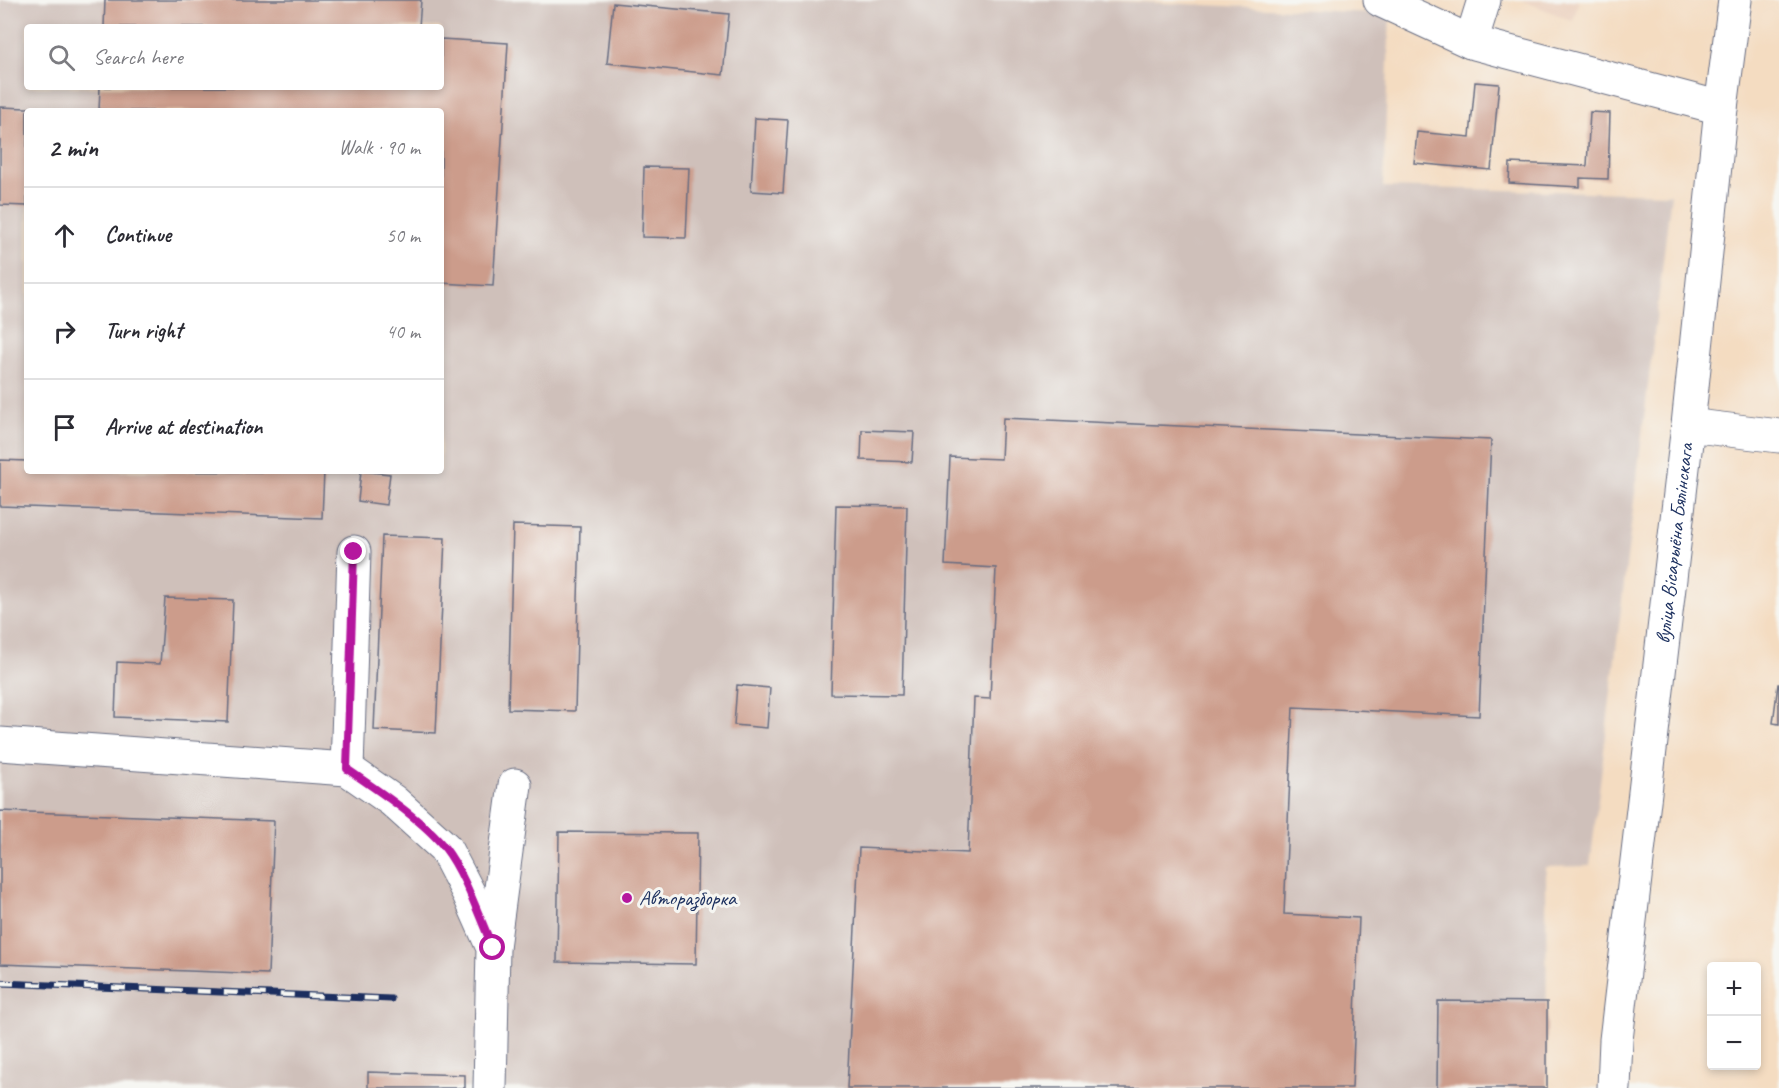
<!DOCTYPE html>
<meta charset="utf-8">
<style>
body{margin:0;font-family:Caveat,sans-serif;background:#f2f2f3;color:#2b2b33}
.controls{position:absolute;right:18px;bottom:18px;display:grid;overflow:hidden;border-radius:6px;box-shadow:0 3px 9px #0003}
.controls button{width:54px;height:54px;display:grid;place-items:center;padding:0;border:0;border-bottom:2px solid #e1e1e2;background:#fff;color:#2b2b33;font:30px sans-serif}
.stop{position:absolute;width:18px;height:18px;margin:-14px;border:4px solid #b5179e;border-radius:50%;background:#fff}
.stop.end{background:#b5179e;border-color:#fff;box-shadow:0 2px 6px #0008}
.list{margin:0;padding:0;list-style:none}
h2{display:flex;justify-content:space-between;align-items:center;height:78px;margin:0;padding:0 24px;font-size:26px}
h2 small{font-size:20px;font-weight:400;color:#7c7c81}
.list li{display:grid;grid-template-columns:39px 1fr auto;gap:18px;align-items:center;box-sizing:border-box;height:96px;padding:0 24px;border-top:2px solid #e1e1e2}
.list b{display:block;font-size:22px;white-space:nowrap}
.list em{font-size:20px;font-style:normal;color:#7c7c81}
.icon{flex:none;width:33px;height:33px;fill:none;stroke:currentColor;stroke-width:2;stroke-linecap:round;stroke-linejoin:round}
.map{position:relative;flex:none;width:1779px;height:1088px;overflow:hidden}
.search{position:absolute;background:#fff;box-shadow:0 3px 9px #0003;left:24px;top:24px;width:420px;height:66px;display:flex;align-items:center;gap:15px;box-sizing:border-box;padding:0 21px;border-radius:6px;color:#7c7c81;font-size:22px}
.panel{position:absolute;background:#fff;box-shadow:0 3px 9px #0003;left:24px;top:108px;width:420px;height:366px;border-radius:6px}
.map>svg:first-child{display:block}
</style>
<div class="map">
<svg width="1779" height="1088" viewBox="0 0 1779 1088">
<rect width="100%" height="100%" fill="#f6f6f2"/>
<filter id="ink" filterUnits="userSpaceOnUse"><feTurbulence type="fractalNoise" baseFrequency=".0167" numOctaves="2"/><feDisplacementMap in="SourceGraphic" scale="12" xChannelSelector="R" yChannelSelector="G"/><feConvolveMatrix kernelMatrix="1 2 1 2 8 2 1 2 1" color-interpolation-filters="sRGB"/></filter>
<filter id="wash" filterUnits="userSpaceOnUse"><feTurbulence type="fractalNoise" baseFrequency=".008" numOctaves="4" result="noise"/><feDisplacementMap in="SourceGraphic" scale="24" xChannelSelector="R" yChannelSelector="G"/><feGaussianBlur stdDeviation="1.35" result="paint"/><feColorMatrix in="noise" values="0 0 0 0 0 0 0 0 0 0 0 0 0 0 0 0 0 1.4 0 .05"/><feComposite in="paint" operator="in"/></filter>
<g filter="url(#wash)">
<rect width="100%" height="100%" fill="#f4dcc1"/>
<!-- built -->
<path fill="#eacdba" d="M1521,0H1579L1573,21Z"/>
<!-- industrial -->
<path fill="#cfc0ba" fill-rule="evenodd" d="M0,0H1101L1390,14L1383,187L1671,194L1590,866L1546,867L1547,1088H0ZM27,27H441V87H27ZM27,111H441V471H27Z"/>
<g id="blocks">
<!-- building -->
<path fill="#cc9c8b" d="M105,0H421L419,27H104Z
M613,3L729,14L723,75L607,63Z
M441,39L508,43L493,286L441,283V111H99L100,87H441Z
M1475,82L1499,84L1491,170L1414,163L1417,132L1470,137Z
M0,107L52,109L27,111V206L0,205Z
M1590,112L1610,113L1608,179L1580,178V187L1509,183L1510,163L1587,166Z
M755,118L788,120L783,193L751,191Z
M644,167L689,168L686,238L642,237Z
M1003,418L1491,440L1479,716L1293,707L1284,914L1359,918L1352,1088H847L859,848L968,853L974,698L990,699L996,568L945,565L950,457L1001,459Z
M862,430L914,432L912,462L861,460Z
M0,460L27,461V471L324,472L322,518L0,506Z
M361,471L390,474L386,505L358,501Z
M836,505L907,506L902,695L831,694Z
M513,525L580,527L575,711L508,709Z
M382,536L445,538L436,733L374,730Z
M165,598L233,600L228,722L115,717L117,662L160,664Z
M1778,684H1779V724L1773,723Z
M737,685L770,688L767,728L734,725Z
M0,811L274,821L268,974L0,964Z
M559,832L698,833L696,964L557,962Z
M1438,1001L1547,1002V1088H1437Z
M368,1072L465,1075V1088H368Z"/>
</g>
</g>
<g filter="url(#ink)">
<use href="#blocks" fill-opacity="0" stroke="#676c81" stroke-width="1.5"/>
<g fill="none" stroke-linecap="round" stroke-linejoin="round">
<!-- minor casing -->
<g stroke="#676c81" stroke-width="35">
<g id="minor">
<path d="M1380,0L1471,42L1721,108"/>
<path d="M1471,42L1484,0"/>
<path d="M1688,425L1779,436"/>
<path d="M0,744L347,769L393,801L445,848L469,894L493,948L490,1088"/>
<path d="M347,769L354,552"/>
<path d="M493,947L515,785"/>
<path id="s1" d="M1614,1088L1616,1040L1688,425L1721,108L1735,0"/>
</g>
</g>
<!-- minor -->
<use href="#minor" stroke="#fff" stroke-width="33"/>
<!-- rail casing -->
<g stroke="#1b2f5e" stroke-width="7">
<path id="rail" d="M0,983L391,999"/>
</g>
<!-- rail -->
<use href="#rail" stroke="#f6f6f2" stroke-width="4.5" stroke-dasharray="14" stroke-linecap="butt"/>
</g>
</g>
<g fill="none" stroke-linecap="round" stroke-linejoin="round" filter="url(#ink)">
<!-- route -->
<path stroke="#b5179e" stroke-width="8" d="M354,552L347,769C376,789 423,820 445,848C465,874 479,917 493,948"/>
</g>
<!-- markers -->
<circle fill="#b5179e" stroke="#f6f6f2" stroke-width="2" cx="627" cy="898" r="6"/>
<g text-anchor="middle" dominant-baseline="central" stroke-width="6" stroke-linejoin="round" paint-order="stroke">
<!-- street labels -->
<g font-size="21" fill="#1b2f5e" stroke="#f6f6f2">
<text stroke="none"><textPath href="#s1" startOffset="548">вуліца Вісарыёна Бялінскага</textPath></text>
</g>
<!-- poi labels -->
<g font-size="21" fill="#1b2f5e" stroke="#f6f6f2" text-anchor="start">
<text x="639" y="898">Авторазборка</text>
</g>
</g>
</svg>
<div class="controls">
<button>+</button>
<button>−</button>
</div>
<div class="stop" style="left:493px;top:948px"></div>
<div class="stop end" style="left:354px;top:552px"></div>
<div class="search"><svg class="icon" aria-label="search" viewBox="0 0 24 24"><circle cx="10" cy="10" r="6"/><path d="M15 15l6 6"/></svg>Search here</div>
<section class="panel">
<h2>2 min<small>Walk · 90 m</small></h2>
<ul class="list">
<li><svg class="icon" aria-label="ahead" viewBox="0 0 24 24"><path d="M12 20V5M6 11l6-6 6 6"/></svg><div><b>Continue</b></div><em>50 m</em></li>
<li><svg class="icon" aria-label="right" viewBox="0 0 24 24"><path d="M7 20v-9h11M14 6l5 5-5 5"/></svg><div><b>Turn right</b></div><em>40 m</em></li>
<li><svg class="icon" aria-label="arrive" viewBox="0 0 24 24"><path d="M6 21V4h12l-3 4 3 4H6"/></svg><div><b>Arrive at destination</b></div></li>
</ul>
</section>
</div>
